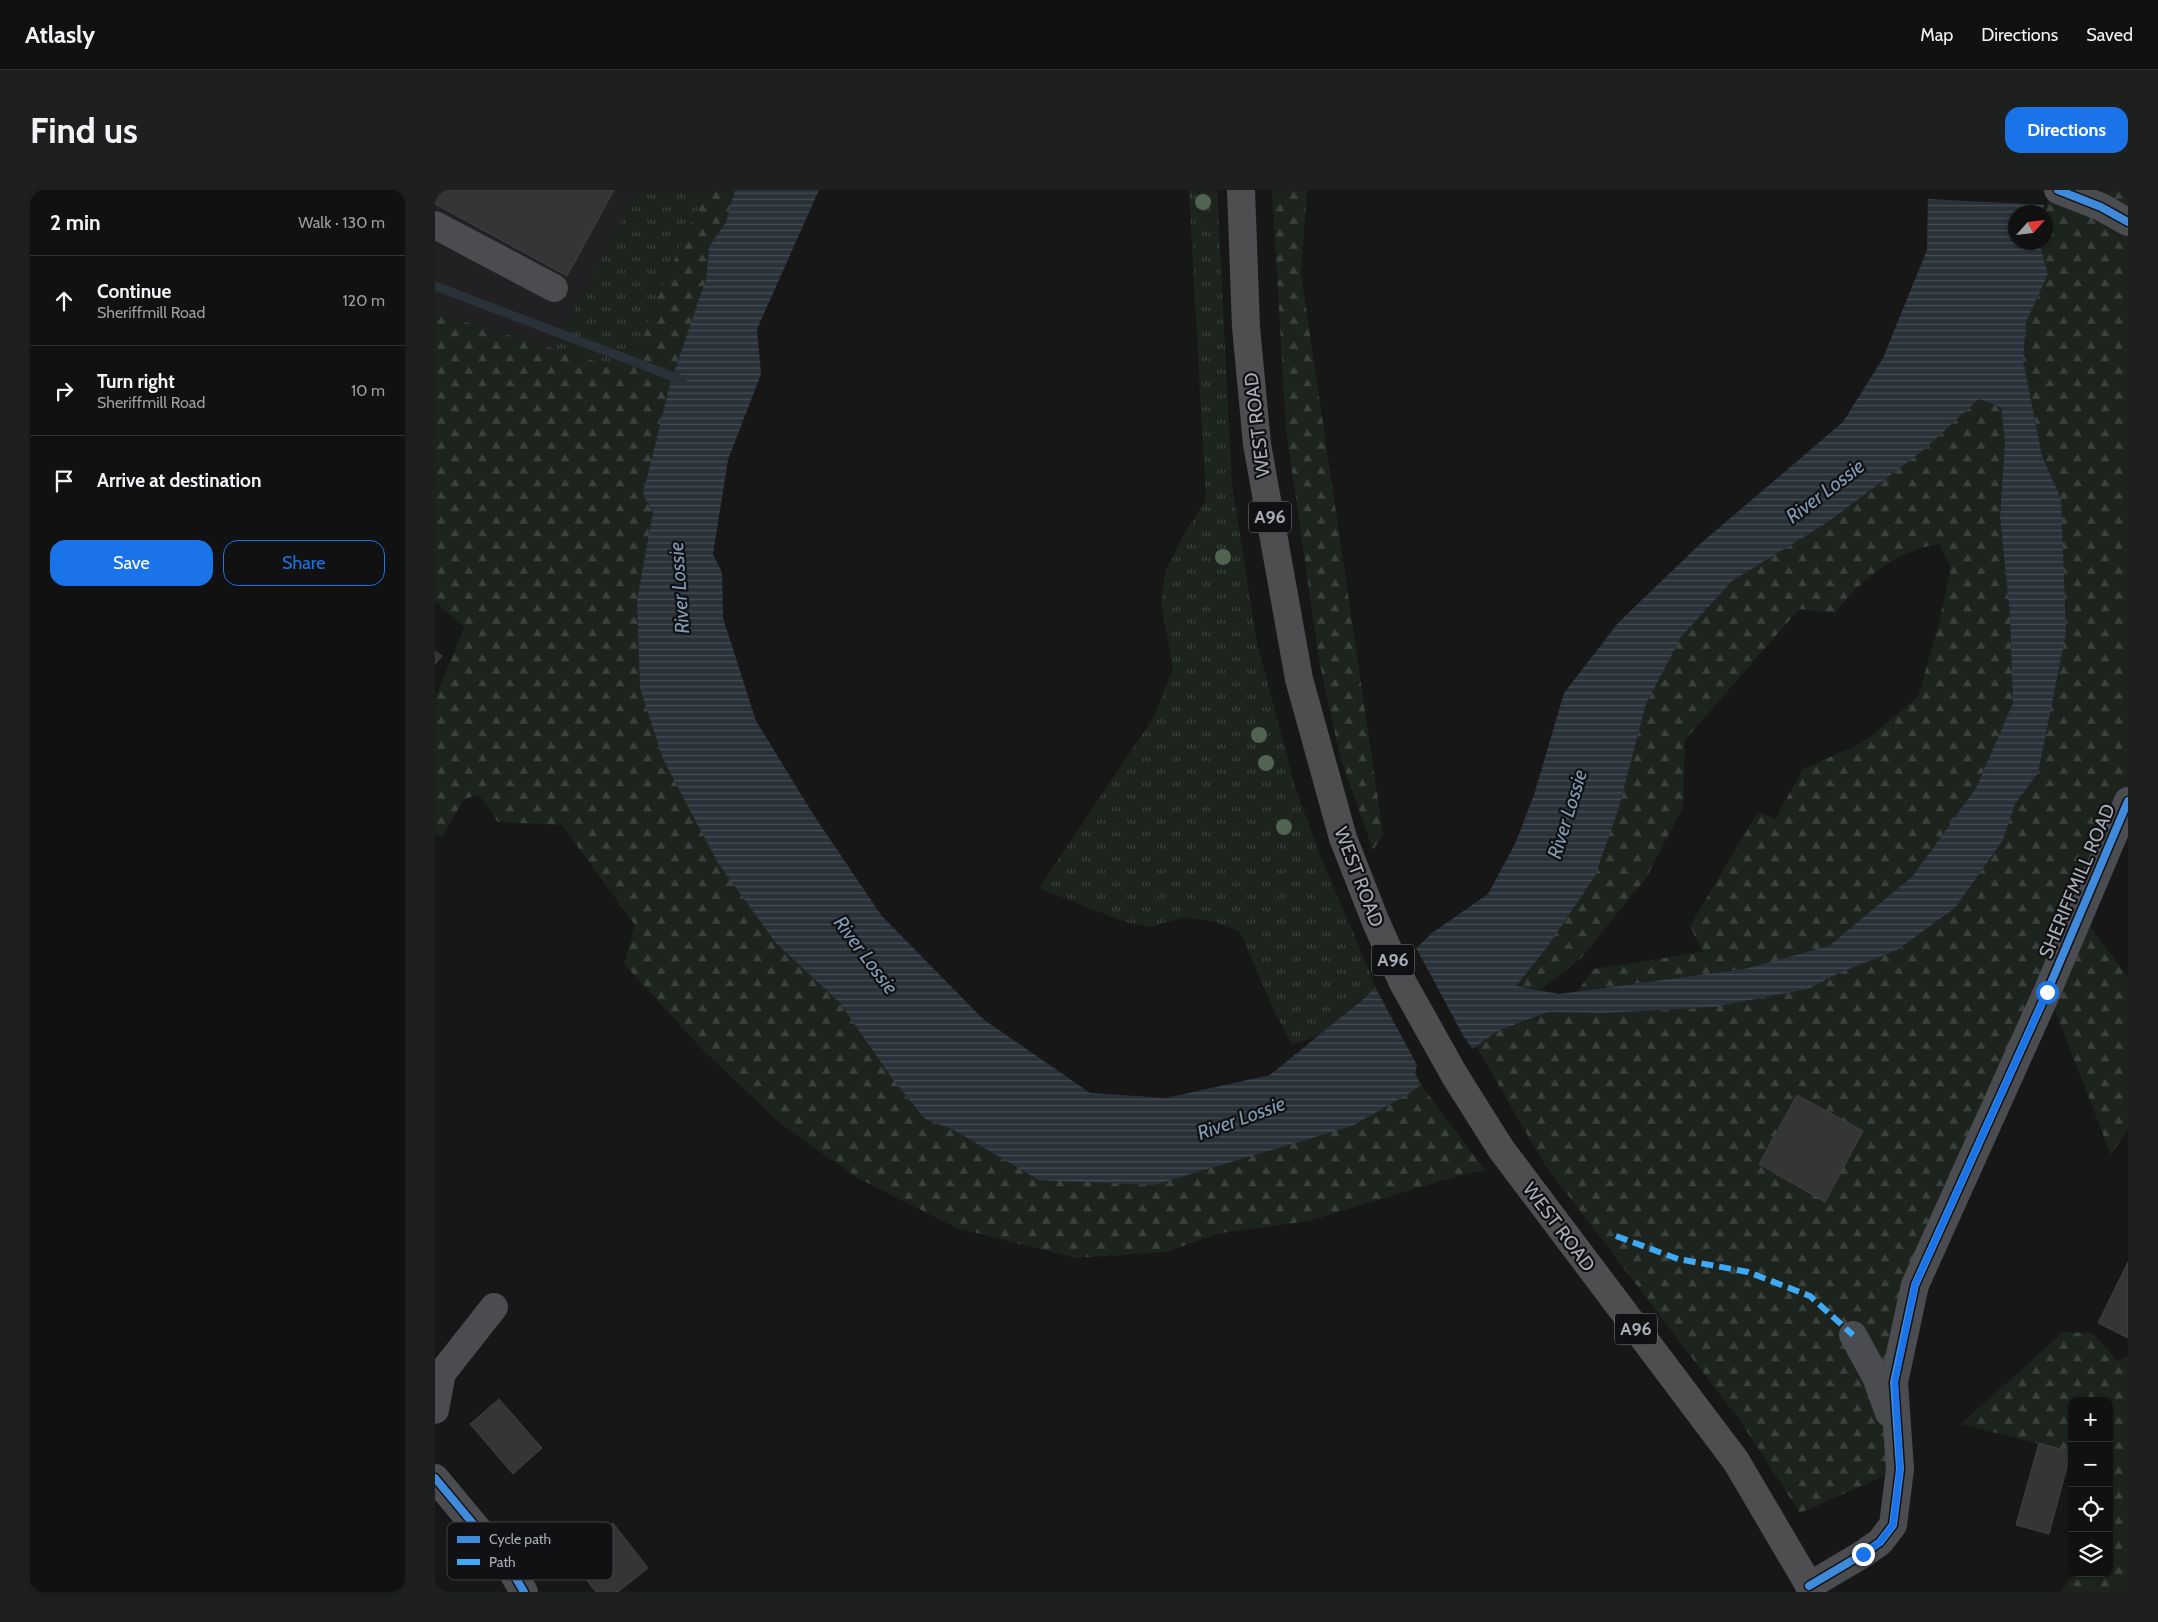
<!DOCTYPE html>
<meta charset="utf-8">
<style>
body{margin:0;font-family:Cabin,sans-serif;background:#1e1f1f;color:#f1f3f6}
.controls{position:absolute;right:15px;bottom:15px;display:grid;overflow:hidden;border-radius:10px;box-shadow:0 1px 4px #0004}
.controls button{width:45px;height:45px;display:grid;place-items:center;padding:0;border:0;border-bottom:1px solid #303131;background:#111;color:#f1f3f6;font:25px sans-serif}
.compass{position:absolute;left:1573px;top:15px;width:45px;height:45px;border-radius:50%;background:#111;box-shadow:0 1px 4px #0004;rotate:63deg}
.stop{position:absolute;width:15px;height:15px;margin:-11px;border:4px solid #1a73e8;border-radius:50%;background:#fff}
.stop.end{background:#1a73e8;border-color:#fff;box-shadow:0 1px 5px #0008}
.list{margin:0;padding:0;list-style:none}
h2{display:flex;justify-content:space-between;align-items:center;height:65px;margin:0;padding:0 20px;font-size:21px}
h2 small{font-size:16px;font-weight:400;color:#9c9d9f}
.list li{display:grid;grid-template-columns:32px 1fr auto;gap:15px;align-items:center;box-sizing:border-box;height:90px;padding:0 20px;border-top:1px solid #303131}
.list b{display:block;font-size:19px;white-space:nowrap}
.list p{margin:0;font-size:16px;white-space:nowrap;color:#9c9d9f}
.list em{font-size:16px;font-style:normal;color:#9c9d9f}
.actions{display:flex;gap:10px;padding:15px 20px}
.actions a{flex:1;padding:11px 0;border:1px solid #1a73e8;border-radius:15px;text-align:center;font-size:18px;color:#1a73e8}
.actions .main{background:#1a73e8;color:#fff}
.icon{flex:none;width:28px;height:28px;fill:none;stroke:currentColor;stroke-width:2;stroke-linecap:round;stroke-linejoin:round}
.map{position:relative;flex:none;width:1693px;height:1402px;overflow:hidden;border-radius:15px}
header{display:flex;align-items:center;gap:30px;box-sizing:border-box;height:70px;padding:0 25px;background:#111;border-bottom:1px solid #303131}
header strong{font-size:24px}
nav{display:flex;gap:28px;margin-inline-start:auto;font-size:18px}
.intro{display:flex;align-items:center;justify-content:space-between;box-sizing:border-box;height:120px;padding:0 30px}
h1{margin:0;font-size:35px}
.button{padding:12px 22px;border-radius:15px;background:#1a73e8;color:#fff;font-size:18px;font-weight:700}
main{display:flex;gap:30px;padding:0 30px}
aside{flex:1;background:#111;border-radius:15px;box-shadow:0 1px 4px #0004}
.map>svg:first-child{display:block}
</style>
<header>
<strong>Atlasly</strong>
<nav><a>Map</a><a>Directions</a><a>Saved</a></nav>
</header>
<div class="intro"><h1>Find us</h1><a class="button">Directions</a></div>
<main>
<aside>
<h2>2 min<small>Walk · 130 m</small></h2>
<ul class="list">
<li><svg class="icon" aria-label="ahead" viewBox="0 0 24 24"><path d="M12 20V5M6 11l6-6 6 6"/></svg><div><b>Continue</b><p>Sheriffmill Road</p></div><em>120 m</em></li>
<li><svg class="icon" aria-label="right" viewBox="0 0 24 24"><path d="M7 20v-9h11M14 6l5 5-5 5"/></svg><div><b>Turn right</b><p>Sheriffmill Road</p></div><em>10 m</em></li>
<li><svg class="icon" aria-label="arrive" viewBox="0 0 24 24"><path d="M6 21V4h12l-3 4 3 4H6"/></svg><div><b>Arrive at destination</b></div></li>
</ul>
<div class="actions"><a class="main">Save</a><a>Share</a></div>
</aside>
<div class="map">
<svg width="1693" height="1402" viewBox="0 0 1693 1402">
<defs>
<pattern id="grass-tufts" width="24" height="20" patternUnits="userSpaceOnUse" patternTransform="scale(1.25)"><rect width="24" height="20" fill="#1d241e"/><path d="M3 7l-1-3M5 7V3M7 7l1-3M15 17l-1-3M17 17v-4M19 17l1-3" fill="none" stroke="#3b413d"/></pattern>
<pattern id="forest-firs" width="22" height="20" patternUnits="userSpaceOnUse" patternTransform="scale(1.25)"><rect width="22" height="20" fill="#1d241e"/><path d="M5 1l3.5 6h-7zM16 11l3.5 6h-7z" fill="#3b413d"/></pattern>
<pattern id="water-rules" width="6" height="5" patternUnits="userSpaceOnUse" patternTransform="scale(1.25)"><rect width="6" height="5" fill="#2a3239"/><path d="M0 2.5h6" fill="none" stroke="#464d54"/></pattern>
</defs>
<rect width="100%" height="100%" fill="#171717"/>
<!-- built -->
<path fill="#212123" d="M0,0H271L0,285Z"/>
<!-- grass -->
<path fill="url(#grass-tufts)" d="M203,0H271L222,108L196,182L119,159Z
M754,0H782L797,294L822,453L861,600L885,665L941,797L884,846L857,854L841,825L805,742L781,732L751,727L714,737L690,732L604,698L719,527L738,479L726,412L731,380L748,346L771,310Z"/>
<!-- forest -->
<path fill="url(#forest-firs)" d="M271,0H300L291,32L274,57L271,89L235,194L208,304L218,322L202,410L341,753L405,813L456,887L490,929L519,940L917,936L986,895L1050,980L1019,987L873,1031L786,1043L730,1062L640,1068L522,1038L421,987L346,934L269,861L189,774L200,735L127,635L63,632L44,605L29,609L7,647L0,645V508L29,438L0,411V123L196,182L222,108Z
M837,0H872L866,83L948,644L938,660L905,566L884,470L851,238Z
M1615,0H1693V611L1645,722L1693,788V938L1676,965L1613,802L1480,1095L1465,1279L1365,1323L1306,1232L1110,975L1041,856L1064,841L1113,822L1170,823L1279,817L1373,799L1404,783L1462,760L1520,718L1568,650L1580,614L1603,583L1626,309L1607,266L1588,170L1591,132L1613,84L1604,53L1610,52V22Z
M1544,209L1566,217L1570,252L1565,327L1575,425L1578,513L1541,598L1478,687L1394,756L1309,779L1143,801L1158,779L1268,762L1255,736L1323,622L1340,629L1368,579L1427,553L1483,507L1503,437L1516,378L1504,354C1461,361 1426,389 1400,423L1364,419L1250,550L1248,617L1211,688L1146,768L1105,800L1080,796L1113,756L1184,617L1211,514L1246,447L1297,391L1393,332L1486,262Z
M1628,1142L1658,1143L1682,1171L1693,1167V1402H1626L1639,1383H1674V1211H1637V1262L1526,1234Z"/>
<!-- water -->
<path fill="url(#water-rules)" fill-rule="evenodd" d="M300,0H384L322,139L326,184L293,270L278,364L287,382L288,428L321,531L378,624L446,725L548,829L655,903L731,908L835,885L926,811L997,743L1053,704L1080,654L1099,605L1129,503L1183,433L1265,354L1408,232L1448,168L1492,60L1493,0H1612L1608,22H1580V52L1604,53L1613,84L1591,132L1588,170L1607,266L1626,309L1631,443L1603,583L1580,614L1568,650L1520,718L1462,760L1404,783L1373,799L1279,817L1170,823L1113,822L1063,841L973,904L917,936L719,995L604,990L519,940L490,929L456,887L405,813L341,753L283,673L228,569L205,498L202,410L218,322L208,304L235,194L271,89L274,57L291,32ZM1544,209L1566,217L1570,252L1565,327L1575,425L1578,513L1541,598L1478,686L1394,756L1309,779L1124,804L1081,796L1113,756L1160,686L1184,617L1211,514L1246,447L1297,391L1393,332L1486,262Z"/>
<!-- pier -->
<path fill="#171717" d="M1491,0H1615L1612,15L1491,9Z
M980,756L1029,847L1039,861L987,897L980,883L982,875L939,795Z"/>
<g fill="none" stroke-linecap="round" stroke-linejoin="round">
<!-- stream -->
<path stroke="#2a3239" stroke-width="9" d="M0,96L247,190"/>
</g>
<!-- building -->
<path fill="#353536" stroke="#3f4043" d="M0,0H179L132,86L0,14Z
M0,461L7,466L0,474Z
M1362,905L1428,941L1390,1012L1324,974Z
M1693,1072V1148L1663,1133Z
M64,1209L107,1258L78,1284L35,1234Z
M1604,1253L1636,1262L1614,1344L1581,1335Z
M178,1333L213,1378L183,1402H161L134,1368Z"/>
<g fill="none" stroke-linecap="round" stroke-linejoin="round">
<!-- minor -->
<path stroke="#4b4c50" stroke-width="28" d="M1623,0L1666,17L1693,32
M0,35L119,98
M1418,1145L1441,1187L1454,1223
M0,1220L7,1183L59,1117
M0,1288L75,1378L89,1402
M1374,1396L1428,1364L1445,1352L1458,1335L1465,1279L1459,1192L1480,1095L1612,802L1693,611"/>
<!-- highway -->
<path stroke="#4e4e51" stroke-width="28" d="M806,0L811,137L822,254L864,489L908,648L940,730L968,793L1020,886L1066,959L1301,1271L1378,1402"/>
<!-- quiet -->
<path stroke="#3fa9f5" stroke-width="6" stroke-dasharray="12 6" stroke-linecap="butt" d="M1181,1046L1243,1069L1313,1082L1375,1106L1418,1145"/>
<!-- cycleway casing -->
<g stroke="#111113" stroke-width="11">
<path id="cycleway" d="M1623,0L1666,17L1693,32
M0,1288L75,1378L89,1402
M1374,1396L1428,1364L1445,1352L1458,1335L1465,1279L1459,1192L1480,1095L1612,802L1693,611"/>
</g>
<!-- cycleway -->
<use href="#cycleway" stroke="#408adc" stroke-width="8"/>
</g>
<!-- trees -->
<g fill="#506451">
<circle cx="768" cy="12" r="8"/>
<circle cx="788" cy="367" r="8"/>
<circle cx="824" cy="545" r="8"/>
<circle cx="831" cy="573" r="8"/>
<circle cx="849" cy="637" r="8"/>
</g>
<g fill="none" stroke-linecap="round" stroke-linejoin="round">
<!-- route -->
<path stroke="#1a73e8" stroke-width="6" d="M1428,1364L1445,1352L1458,1335L1465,1279L1460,1192L1480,1095L1612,802"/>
</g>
<g text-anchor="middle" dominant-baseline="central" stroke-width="4.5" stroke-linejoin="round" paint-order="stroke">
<!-- shield labels -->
<g fill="#111113" stroke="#7b7e86" stroke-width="1">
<rect x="814" y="311.5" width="42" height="31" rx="4"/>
<rect x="937" y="754.5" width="42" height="31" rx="4"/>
<rect x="1180" y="1123.5" width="42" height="31" rx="4"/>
</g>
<g font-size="18" font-weight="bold" fill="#a8adb8">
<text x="835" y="327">A96</text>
<text x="958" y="770">A96</text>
<text x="1201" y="1139">A96</text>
</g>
<!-- street labels -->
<g font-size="19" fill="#a8adb8" stroke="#111113">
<text transform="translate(822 235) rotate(-97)">WEST ROAD</text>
<text transform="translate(924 687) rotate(69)">WEST ROAD</text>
<text transform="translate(1642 691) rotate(-67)">SHERIFFMILL ROAD</text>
<text transform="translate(1124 1037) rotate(53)">WEST ROAD</text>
</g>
<!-- water labels -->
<g font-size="20" font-style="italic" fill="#7f9bb3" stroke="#111113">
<text transform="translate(1390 301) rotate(-37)">River Lossie</text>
<text transform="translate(244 398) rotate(-94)">River Lossie</text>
<text transform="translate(1132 624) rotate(-73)">River Lossie</text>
<text transform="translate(431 765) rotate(53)">River Lossie</text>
<text transform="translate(806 928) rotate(-20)">River Lossie</text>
</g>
</g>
<!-- legend -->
<rect x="12" y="1332" width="166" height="58" rx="8" fill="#111113" stroke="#3e4045" stroke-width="1"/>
<rect x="22" y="1346" width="23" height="7" fill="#408adc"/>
<rect x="22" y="1369" width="23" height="6" fill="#3fa9f5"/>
<g font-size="14" fill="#a8adb8">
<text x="54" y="1354">Cycle path</text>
<text x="54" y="1377">Path</text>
</g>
</svg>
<div class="controls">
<button>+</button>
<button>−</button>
<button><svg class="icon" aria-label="locate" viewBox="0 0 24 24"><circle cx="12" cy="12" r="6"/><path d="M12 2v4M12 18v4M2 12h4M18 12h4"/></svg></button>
<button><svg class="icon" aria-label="layers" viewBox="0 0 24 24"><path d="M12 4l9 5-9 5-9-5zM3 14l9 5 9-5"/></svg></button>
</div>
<svg class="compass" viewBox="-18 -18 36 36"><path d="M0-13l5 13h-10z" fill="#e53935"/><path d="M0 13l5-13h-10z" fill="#9c9d9f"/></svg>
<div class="stop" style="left:1612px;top:802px"></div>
<div class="stop end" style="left:1428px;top:1364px"></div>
</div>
</main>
